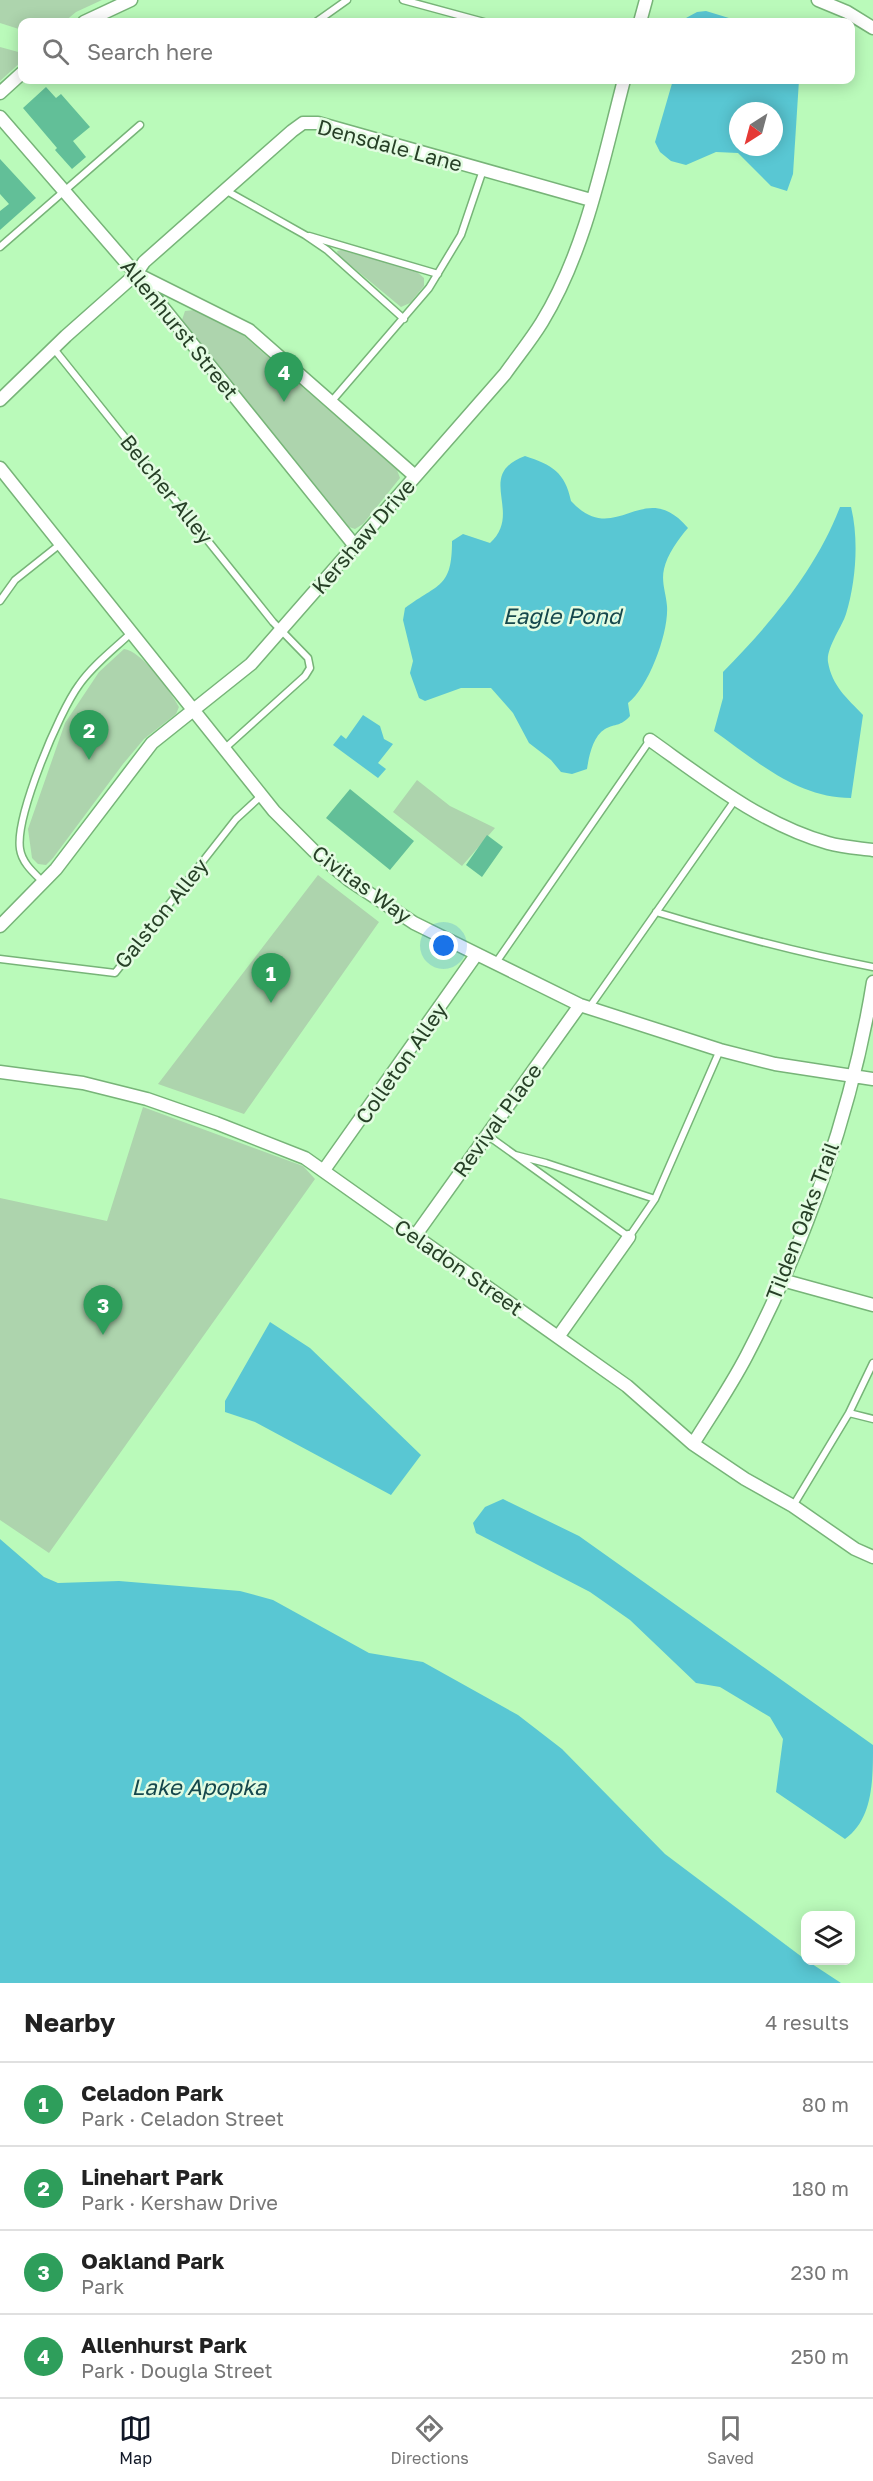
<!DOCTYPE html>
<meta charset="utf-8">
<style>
body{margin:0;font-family:"Golos Text",sans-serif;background:#f6f6f6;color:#222}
.controls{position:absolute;right:18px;bottom:18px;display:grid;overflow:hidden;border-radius:12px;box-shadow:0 3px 15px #0003}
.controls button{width:54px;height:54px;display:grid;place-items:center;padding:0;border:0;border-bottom:2px solid #e0e0e0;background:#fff;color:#222;font:30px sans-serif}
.compass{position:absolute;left:729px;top:102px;width:54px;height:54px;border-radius:50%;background:#fff;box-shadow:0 3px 15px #0003;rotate:216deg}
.you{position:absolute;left:444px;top:946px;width:21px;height:21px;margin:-15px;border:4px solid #fff;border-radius:50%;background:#1a73e8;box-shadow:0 0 0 9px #1a73e833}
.badge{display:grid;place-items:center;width:39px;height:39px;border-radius:50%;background:#111827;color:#fff;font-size:20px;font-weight:700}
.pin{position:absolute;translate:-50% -50px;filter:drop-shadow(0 2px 3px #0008)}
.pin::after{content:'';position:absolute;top:32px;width:21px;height:18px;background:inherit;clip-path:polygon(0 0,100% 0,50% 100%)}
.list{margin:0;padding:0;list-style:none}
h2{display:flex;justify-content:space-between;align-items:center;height:78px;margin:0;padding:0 24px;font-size:26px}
h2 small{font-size:20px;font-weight:400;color:#767676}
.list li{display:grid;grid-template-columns:39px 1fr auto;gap:18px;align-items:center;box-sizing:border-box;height:84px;padding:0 24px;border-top:2px solid #e0e0e0}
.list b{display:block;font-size:22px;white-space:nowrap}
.list p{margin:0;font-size:20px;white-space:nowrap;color:#767676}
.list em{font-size:20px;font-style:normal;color:#767676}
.icon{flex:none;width:33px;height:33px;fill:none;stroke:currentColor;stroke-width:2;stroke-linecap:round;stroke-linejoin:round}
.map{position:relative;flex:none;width:873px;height:1983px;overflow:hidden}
.search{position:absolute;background:#fff;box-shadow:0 3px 15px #0003;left:18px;right:18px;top:18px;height:66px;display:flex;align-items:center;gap:15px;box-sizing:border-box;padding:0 21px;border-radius:12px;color:#767676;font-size:22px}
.sheet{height:414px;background:#fff}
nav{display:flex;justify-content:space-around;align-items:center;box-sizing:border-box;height:84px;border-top:2px solid #e0e0e0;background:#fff;font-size:16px;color:#767676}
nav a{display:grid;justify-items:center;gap:3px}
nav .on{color:#111827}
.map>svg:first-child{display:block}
</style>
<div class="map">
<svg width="873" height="1983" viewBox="0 0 873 1983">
<rect width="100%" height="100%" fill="#bafaba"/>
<!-- green -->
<path fill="#add4ad" d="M0,0H102L76,12L64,22H22V30L0,23Z
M0,47L22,53V61L0,81Z
M341,250L416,271L424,278V286L410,303L401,307L338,255L337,251Z
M194,310L243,335L397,470L400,478L363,524L355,529L349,527L182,320L185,311Z
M124,649C141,650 171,692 179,707L176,714L144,739L123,764L53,858L46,865L38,864L32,858L28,829L65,723L99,672Z
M417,780L450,806L495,828L462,866L393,812Z
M318,875L379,922L244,1114L158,1084Z
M143,1107L303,1166L315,1179L49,1553L0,1520V1198L107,1221Z"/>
<!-- water -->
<path fill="#59c7d3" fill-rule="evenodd" d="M706,11L742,22H685L686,18L697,12Z
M673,80H799L793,174L787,191L771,186L738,153L716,152L686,165L671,161L660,152L655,142ZM738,111H774V147H738Z
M525,456C552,465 565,472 571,501C616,550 643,475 688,528C679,538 667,555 664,569C661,582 666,593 667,606C669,632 649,687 628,703L630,716C620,727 616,723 605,729C593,736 589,756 587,769L572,774L561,772L551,760L529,743L513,713L491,688H461L425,701L419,698L410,673L413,661L403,620L405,608C439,583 452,588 452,541L463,534L490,543C524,512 474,475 525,456Z
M840,507H851C859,539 856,582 846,614C842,627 826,648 828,662C832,686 847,698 863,715L851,798C797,798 755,760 714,731L723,698V672C770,624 816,570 840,507Z
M363,715L380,726L384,739L393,744L378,763L386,769L378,778L333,745L341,735L346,739Z
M270,1322L310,1348L421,1455L391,1495L255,1422L225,1412V1401Z
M503,1499L579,1536L873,1745C873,1781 873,1819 845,1839L776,1792L783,1739L770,1717L720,1687L696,1683L630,1620L590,1592L476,1533L473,1523L485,1507Z
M0,1539L44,1577L58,1583L119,1581L240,1591L273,1600L369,1653L423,1662L518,1715L562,1749L665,1854L806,1960L841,1983H0Z"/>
<!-- building -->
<path fill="#62bf98" d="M46,87L56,98L61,94L90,127L73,141L86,157L72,169L55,150L57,148L23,108Z
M0,159L36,198L0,230V211L9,204L0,194Z
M350,789L414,841L390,870L326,818Z
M487,835L503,847L482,877L466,865Z"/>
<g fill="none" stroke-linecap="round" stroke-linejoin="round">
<!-- service casing -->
<g stroke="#77b478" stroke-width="9">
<path id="service" d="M403,0L484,22
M316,22L347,0
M225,190L305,235L327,250L404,319
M309,236L438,274
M0,247L140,125
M54,349L273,622L308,658L310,668L305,676L223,750
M331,402L429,288L461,235L483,170
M0,601L15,580L59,545
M43,882C34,873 22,863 20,849C15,817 59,712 79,685C93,665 113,650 131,633
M656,912C728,934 799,953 873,967
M0,959L115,973L236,819L261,796
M495,964L650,740
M589,1008L735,800
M487,1135L629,1237L655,1199L720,1050
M515,1155L546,1163L655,1199
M849,1413L873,1419
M793,1506L849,1413L873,1363"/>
</g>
<!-- minor casing -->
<g stroke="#77b478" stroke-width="15">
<path id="minor" d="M818,0L847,12L873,28
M84,22L131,0
M640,22L646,0
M0,93L22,73
M0,117L136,274L355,546
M137,274L249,330L415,476
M0,400L66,336L136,274L144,262L292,131L303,123H318L591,200
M0,468L274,811L314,851L349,880L414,923L580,1005L720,1050L775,1064L873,1079
M650,740C705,779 761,824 828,843C842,847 858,848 873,850
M0,926L56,869L152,743L251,664L505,374C517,357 531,340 542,322C586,250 603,160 624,80
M0,1072L83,1083L147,1099L216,1123L305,1158L627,1386L693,1444L745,1479L793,1506L855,1549L873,1557
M324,1170L476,955
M415,1236L580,1005
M782,1280L873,1305
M558,1337L629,1237
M693,1444C711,1415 731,1386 747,1355C806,1242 853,1107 873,982"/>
</g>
<!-- service -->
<use href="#service" stroke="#fff" stroke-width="6"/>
<!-- minor -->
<use href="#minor" stroke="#fff" stroke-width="12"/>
</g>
<g text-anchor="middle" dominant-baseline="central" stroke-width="5" stroke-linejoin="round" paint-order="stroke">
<!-- street labels -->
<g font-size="21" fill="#274027" stroke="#e3fce2">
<text transform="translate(390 145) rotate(15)">Densdale Lane</text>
<text transform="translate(180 329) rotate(51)">Allenhurst Street</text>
<text transform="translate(167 489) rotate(51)">Belcher Alley</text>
<text transform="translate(363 536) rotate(-49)">Kershaw Drive</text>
<text transform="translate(362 884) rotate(36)">Civitas Way</text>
<text transform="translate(161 913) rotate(-51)">Galston Alley</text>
<text transform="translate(401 1063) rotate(-55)">Colleton Alley</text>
<text transform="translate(497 1120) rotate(-54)">Revival Place</text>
<text transform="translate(802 1221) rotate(-69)">Tilden Oaks Trail</text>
<text transform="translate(459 1267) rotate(35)">Celadon Street</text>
</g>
<!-- water labels -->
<g font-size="22" font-style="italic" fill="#15474c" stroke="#e3fce2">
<text x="562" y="615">Eagle Pond</text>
<text x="199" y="1786">Lake Apopka</text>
</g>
</g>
</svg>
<div class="controls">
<button><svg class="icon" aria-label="layers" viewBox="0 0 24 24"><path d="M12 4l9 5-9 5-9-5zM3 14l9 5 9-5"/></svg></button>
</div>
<svg class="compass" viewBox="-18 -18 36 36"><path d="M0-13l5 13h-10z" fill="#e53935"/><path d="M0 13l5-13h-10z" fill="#767676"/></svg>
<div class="you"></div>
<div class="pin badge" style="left:271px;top:1003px;background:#2e9e5b">1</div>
<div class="pin badge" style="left:89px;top:760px;background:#2e9e5b">2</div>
<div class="pin badge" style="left:103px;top:1335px;background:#2e9e5b">3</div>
<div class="pin badge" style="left:284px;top:402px;background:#2e9e5b">4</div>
<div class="search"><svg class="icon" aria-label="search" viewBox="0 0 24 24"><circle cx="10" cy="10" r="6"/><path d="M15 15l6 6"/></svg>Search here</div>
</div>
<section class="sheet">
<h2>Nearby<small>4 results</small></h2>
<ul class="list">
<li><span class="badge" style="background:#2e9e5b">1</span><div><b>Celadon Park</b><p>Park · Celadon Street</p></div><em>80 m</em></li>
<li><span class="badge" style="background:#2e9e5b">2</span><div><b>Linehart Park</b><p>Park · Kershaw Drive</p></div><em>180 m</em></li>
<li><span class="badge" style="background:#2e9e5b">3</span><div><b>Oakland Park</b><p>Park</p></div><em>230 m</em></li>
<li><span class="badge" style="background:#2e9e5b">4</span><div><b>Allenhurst Park</b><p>Park · Dougla Street</p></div><em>250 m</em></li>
</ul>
</section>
<nav>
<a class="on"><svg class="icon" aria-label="map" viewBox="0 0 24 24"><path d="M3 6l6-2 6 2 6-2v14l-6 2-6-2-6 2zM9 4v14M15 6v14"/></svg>Map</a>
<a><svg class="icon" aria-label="directions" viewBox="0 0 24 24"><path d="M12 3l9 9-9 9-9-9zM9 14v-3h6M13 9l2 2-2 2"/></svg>Directions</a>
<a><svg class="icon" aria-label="saved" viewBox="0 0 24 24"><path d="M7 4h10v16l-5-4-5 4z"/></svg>Saved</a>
</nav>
